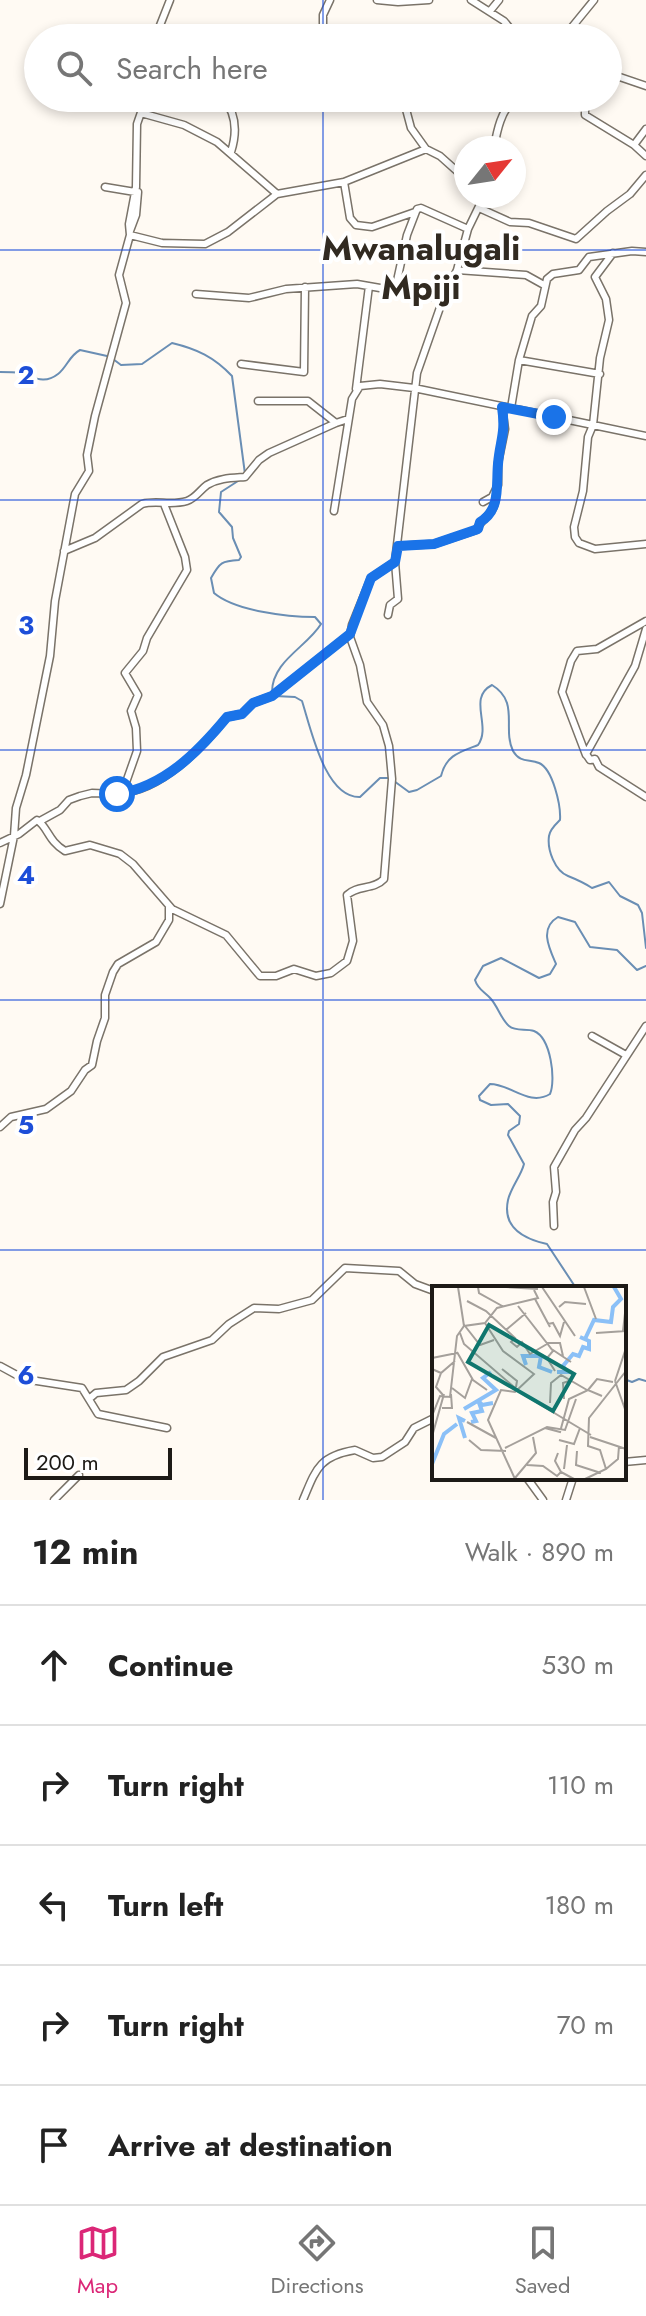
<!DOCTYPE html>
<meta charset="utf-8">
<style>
body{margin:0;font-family:Jost,sans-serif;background:#f6f6f6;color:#222}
.compass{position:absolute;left:454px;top:136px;width:72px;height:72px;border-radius:50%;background:#fff;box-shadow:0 4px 12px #0003;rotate:60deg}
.scale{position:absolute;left:24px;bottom:20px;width:148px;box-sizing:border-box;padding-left:8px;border:4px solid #1d1a16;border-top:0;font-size:22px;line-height:28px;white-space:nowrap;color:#1d1a16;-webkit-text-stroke:6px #fff;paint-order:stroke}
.stop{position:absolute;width:24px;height:24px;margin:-18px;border:6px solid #1a73e8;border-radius:50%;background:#fff}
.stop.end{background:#1a73e8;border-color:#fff;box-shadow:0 2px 8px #0008}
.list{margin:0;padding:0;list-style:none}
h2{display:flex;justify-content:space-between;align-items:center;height:104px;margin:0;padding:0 32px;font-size:34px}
h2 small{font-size:26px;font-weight:400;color:#767676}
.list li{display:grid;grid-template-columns:52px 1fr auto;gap:24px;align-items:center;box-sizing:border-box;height:120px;padding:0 32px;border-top:2px solid #e0e0e0}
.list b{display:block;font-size:30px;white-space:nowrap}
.list em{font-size:26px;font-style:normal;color:#767676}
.icon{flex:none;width:44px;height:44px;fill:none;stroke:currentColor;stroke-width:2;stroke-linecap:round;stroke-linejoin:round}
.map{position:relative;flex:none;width:646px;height:1500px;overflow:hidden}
.search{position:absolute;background:#fff;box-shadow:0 4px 12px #0003;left:24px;right:24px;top:24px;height:88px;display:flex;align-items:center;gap:20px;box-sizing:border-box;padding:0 28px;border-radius:44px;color:#767676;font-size:30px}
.sheet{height:704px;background:#fff}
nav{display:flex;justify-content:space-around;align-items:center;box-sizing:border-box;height:112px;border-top:2px solid #e0e0e0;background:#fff;font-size:22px;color:#767676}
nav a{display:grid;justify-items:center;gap:4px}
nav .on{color:#db2777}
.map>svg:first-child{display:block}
</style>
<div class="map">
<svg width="646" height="1500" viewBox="0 0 646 1500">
<rect width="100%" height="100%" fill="#fffaf3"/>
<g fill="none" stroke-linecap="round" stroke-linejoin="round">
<!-- stream -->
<path stroke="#6a8eb4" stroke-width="2" d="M113,359L121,365L142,364L172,343C197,349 214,357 232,376L245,474
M0,372C7,372 14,372 20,373C34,377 44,385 58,374C67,367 69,356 80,350L107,356
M238,481L221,492L219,512L232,527L233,538L241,557L239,560C222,561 220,562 211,578L214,593C235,611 288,617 315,617L321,624C307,647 272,661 272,692
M275,696L295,697L302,701C311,729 325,798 360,797L380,778H389
M394,781L409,792L417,790L441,776C446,755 460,752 478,745C492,726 467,698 492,685C520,702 502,728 513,751C520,763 529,759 539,763C553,769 561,806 560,820C556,824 550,829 549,836C547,850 555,871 568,876C578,880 583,882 592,888L609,882L620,896L638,905L642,913L646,948
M576,1288L547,1244C524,1239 502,1228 508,1200C511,1187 521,1176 524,1164L508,1135L509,1131L519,1124L520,1116L508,1104L491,1105L480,1100L479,1096L490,1084C511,1084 529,1107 550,1094C556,1080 551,1038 534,1031C526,1028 516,1032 509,1026C501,1019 498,1007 491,999C485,992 478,990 475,980L483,966L501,958L539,978L550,974L556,964C549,948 539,928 558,917L575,922L590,947L617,950L637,970L646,966
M624,1379L632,1382L639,1379L646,1381"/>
<!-- minor casing -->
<g stroke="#7a7369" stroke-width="9">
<path id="minor" d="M330,0L323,15V29L341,38
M377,0L398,2L429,0
M471,0L504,21L518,38
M490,11L499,0
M157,35L166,31L180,38
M155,38L170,0
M563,38L594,0
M608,73L646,86
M223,98C237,114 237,133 231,152
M403,98L411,128L426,149L440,156L459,173L466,176
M590,99L585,107V115L634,145
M141,113L184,125L217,142L277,194
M646,129L634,145L646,156
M494,148C497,130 501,111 515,98
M344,182L350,218L356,225L372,227L415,212
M105,187L135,192
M479,208L510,222L529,223L576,239L607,211L630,194L646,175
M130,231L136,215L138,192
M130,235L162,243L205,244L228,232L277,194L344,182L426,149
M457,270L526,275L544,285
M395,290L407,235L417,209L421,208L468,229
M196,294L249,298L286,289L357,284L443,299
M519,360L600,374
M241,364L304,372L305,287
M356,389L369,286
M258,401H308L336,423L348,419
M511,408L519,360L532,316L541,306L547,279L553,274L579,270L589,257L632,251L646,252
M646,436L593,425L588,437L583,491L574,527L575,537L579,543L595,549L646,544
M483,502L492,497L498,485V463L505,429L502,407
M334,511L352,399L360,386L380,384L414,388L593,425L600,358L609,320L606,299L595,277L613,253
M398,546L434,544L476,530C485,514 496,515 496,492
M64,551L95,538L142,504C157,500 171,506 187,501C196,498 200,490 207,485C219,478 232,478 245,477L259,460L269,453L336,423
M388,615L390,605L398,599L395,562
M646,629L635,666L586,754L590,760L595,759L599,767L646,797
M586,755L562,692L571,661L577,651L597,649L646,621
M120,793C161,791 203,747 227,717L242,714L253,703L272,696L350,634
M40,821L60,810L69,800L80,796L92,793L117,794L124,788L137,751L136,728L131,711L138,695L125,673L143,651L147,638L187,570L185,557L164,504
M0,843L19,834L37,820C48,827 48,841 65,851L90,845L120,854L133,864L172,909L226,935L260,976H276L294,969L316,976L331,973L347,961L353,941L347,895C357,885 374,890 384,879L392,779L389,746L383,725L367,702L360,665L350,637L352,625L371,578L395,562L417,373L443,299L457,270L468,229L484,196
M0,904L14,836L16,808L26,775L50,656L55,601L75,494L89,471L87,455L95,416L126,303L119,275L130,235L129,224L136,187L137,124L146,98
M592,1036L626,1055
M0,1127L11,1117L46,1109L71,1091L85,1070L92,1065L97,1041L105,1018V995L113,972L118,964L156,942L169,920V907
M554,1226L553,1202L556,1192L554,1167L575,1130L586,1118L646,1026
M0,1366L24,1379L82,1388L98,1414L167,1428
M89,1399L96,1393L126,1390L139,1381L163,1357L212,1340L229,1324L254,1308L279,1309L312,1300L345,1268L399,1271L415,1284L434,1291
M624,1462L646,1460
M527,1478L543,1500
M54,1500L79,1475
M303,1500C316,1469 319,1456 355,1450L373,1458L382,1457L405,1442L414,1428L434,1418
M566,1500L573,1478"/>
</g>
<!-- minor -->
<use href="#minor" stroke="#fff" stroke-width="6"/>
</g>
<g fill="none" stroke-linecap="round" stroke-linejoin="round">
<!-- route -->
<path stroke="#1a73e8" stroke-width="10" d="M117,794C164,787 198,752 227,717L242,714L253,703L272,696L350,634L371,578L395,562L398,546L434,544L478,529L480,522C501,510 496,485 498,464C500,440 506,434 502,407L554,417"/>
</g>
<!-- grid -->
<path fill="none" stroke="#1d4ed8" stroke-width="2" stroke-opacity="0.55" d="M323,0V38M323,98V1500M0,250H646M0,500H646M0,750H646M0,1000H646M0,1250H646"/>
<g text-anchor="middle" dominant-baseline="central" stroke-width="8" stroke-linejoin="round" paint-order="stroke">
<!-- quarter labels -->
<g font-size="34" font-weight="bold" fill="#312a21" stroke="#fff">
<text x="421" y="248">Mwanalugali<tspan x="421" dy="39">Mpiji</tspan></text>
</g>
</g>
<!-- overview -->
<g transform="translate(432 1286)">
<rect width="194" height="194" fill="#fffaf3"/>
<path fill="none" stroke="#8bc0f7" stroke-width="4" d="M153,53L162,34L179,36L181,21L189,13L182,1M94,79L91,70H109L107,81L120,86M125,86H135L131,80L141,68L147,70L151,61L157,63V55L148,51M32,123L64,104L51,92L59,86M39,136L44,135L40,127L50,125L46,114L50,119L61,117M33,152L27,132L33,135M0,178L12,148L25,138"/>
<path fill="none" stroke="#a5a09b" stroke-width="2" d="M26,1L32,40M46,1L47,7L72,21M74,1L106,3M110,1L143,50M152,1L164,33M103,13L118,41M35,15L54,25L83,52L79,56L85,61L90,56L98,68L115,58M86,20L121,65L115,72L123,85M127,21L133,16L154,18M53,37L71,65L102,88L83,106L69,104L56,134L83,193M116,38L121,37L128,50L132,36M33,40L48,59L62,54M74,44L94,27M191,45L194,18M28,47L32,58L89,107L159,149M164,47L194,45M115,57H128L131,70M118,62L139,76M25,66L41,94L55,104M0,72L25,67M0,83L9,87L23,75M70,83L85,95L84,101M9,87L4,101L11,109M183,95L194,62M183,95L194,126M20,102L33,112L40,93M156,104L165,93L181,96M132,113L131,97L140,94M118,117L119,97L129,89L155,104M10,122H20L19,108M0,130L8,110L18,111L25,50L32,40L53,37L65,22L106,12L102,4M35,136L64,152M113,142L128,146L137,113L156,104L170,110M1,147L12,108M158,151L194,163M37,154L49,164L74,165M127,154L142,158L148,142M73,162L115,141L133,144L144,113M145,165L144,179L169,187M126,167L123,175L129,186L142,193M95,179L111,180L125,190L129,186M132,183L135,159M174,183L186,173L187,160M83,192L104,167L101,151M153,193L174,183L168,164L156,160L157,132L194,85"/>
<path fill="#0f766e" fill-opacity="0.15" stroke="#0f766e" stroke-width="4" d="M57,39L142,88L121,125L36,76Z"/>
<rect width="194" height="194" fill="none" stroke="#1d1a16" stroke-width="4"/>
</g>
<g font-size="26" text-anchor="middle" font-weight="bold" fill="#1d4ed8" stroke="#fff" stroke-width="8" stroke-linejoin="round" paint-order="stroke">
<text x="26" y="384">2</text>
<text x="26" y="634">3</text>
<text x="26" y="884">4</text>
<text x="26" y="1134">5</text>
<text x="26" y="1384">6</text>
</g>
</svg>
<svg class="compass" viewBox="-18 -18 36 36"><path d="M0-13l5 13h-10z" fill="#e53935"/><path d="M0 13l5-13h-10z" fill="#767676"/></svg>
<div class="scale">200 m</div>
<div class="stop" style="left:117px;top:794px"></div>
<div class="stop end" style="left:554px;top:417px"></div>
<div class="search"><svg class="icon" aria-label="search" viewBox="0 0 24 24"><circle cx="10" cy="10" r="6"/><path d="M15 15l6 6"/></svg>Search here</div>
</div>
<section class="sheet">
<h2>12 min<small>Walk · 890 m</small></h2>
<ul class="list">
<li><svg class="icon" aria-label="ahead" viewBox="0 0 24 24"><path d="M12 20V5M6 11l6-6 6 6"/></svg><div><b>Continue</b></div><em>530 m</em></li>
<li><svg class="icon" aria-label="right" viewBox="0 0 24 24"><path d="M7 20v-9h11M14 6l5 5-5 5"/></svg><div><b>Turn right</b></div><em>110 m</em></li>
<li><svg class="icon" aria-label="left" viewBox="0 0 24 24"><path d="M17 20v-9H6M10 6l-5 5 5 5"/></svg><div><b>Turn left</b></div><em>180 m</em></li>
<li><svg class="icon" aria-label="right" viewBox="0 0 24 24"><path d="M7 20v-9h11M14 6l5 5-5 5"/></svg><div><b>Turn right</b></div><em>70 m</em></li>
<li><svg class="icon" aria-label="arrive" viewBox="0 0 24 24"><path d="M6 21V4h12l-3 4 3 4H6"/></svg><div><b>Arrive at destination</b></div></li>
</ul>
</section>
<nav>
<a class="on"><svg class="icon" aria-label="map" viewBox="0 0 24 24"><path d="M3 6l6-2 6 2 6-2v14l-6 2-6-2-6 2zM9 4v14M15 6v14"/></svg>Map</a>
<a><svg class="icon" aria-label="directions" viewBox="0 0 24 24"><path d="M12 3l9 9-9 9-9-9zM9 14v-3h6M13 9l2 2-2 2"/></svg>Directions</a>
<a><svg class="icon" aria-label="saved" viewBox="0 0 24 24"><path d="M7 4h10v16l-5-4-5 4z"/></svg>Saved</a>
</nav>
